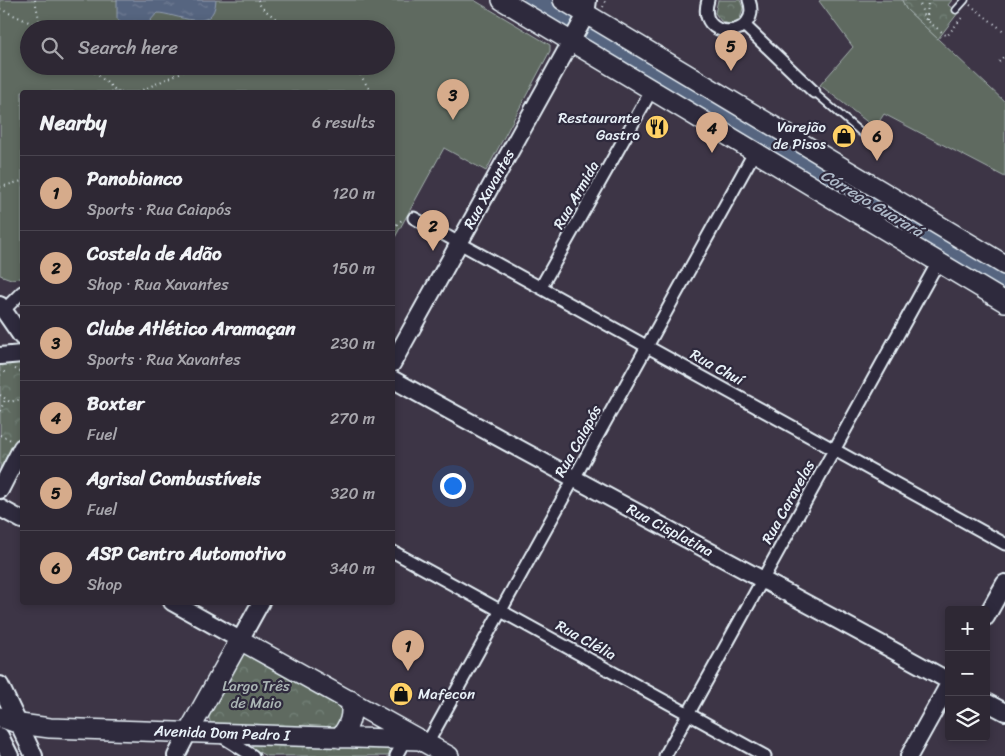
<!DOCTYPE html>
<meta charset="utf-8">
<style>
body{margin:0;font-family:Sriracha,sans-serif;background:#36303c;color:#f1f3f6}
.controls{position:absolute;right:15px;bottom:15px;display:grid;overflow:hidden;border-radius:5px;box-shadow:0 2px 8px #0003}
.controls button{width:45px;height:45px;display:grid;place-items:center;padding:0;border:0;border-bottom:1px solid #49444f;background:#2e2834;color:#f1f3f6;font:25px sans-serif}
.you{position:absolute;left:452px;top:485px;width:18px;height:18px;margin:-12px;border:4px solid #fff;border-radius:50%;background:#1a73e8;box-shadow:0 0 0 8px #1a73e833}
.badge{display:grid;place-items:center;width:32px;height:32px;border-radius:50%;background:#d6ab8b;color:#111;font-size:16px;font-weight:700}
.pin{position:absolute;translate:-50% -41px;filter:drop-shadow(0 1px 2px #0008)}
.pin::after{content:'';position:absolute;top:26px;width:18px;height:15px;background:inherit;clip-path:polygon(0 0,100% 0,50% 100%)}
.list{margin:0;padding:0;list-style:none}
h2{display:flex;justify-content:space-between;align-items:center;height:65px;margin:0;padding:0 20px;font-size:21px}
h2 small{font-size:16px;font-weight:400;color:#a7a6ac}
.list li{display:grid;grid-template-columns:32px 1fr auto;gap:15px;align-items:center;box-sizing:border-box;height:75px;padding:0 20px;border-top:1px solid #49444f}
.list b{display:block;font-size:19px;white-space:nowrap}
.list p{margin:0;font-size:16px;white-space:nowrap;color:#a7a6ac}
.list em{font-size:16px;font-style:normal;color:#a7a6ac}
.icon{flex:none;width:28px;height:28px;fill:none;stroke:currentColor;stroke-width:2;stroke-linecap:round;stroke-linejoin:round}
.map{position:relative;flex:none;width:1005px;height:756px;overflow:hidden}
.search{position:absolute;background:#2e2834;box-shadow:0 2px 8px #0003;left:20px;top:20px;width:375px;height:55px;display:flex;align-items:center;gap:12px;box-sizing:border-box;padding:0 18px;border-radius:28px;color:#a7a6ac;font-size:19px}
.panel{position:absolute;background:#2e2834;box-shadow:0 2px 8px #0003;left:20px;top:90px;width:375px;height:515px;border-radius:5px}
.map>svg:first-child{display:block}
</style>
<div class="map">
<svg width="1005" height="756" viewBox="0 0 1005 756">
<defs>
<pattern id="park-crowns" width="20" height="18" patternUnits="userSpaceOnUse" patternTransform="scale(1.25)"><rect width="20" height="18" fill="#5e6b61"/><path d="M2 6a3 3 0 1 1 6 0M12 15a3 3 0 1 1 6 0" fill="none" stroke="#758178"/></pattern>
<pattern id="water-ripples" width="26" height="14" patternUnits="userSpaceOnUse" patternTransform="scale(1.25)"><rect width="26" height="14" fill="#576580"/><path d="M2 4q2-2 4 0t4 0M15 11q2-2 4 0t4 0" fill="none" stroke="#6f7c93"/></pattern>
</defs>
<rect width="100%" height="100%" fill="#3d3546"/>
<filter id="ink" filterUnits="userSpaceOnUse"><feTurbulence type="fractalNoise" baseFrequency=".02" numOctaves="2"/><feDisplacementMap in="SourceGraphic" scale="10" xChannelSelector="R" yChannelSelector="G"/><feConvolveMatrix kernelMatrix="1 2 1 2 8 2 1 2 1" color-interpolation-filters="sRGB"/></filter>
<g filter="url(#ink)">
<!-- grass -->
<path fill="#5e6b61" stroke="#a3aeac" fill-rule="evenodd" d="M0,0H474L550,45V51L486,171L444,148L393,241L392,92H22V278L11,279L0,275ZM29,29H386V66H29Z
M821,0H902L906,9L1005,102V177L884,114L875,128L820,85L853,47L819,1Z"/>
<!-- park -->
<path fill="url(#park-crowns)" stroke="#a3aeac" d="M718,0H740L743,8L740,19L729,24L721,21L715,13Z
M902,0H952L948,5L958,13L938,39L906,9Z
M22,360V433L0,473V363Z
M248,654L341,705L345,711L337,727L211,725L208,714L242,655Z
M254,742L386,747L390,753L389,756H266L252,748Z"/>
<!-- water -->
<path fill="url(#water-ripples)" stroke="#919db0" d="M117,0H216C214,36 176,13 157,13L143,29H125L117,18Z"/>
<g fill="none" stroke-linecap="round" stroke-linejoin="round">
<!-- river -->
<path stroke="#576580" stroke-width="19" d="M533,0L1005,283"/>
<!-- lane casing -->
<g stroke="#e8f1f8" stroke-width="9">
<path id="lane" d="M956,10L965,0
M814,92L865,136"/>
</g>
<!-- street casing -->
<g stroke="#e8f1f8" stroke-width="15">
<path id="street" d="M708,0C695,43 763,39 749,0
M744,25L814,92
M414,218L1005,544
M541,287L651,91
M3,311L22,292
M392,551L765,756
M218,734L253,756
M427,744L754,153
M396,756L407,736
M665,756L938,262"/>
</g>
<!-- secondary casing -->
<g stroke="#e8f1f8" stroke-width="20">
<path id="secondary" d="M0,305L22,337
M0,356L22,354
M392,364L582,22L586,14L588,0
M392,379C577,482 764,579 949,681
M0,490L22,447
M0,508L22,520
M172,602L240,640L261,602
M986,617L1005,583
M0,685L34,756
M986,702L1005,712
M0,736L10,756
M176,756L189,731
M909,756L949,684"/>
</g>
<!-- primary casing -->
<g stroke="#e8f1f8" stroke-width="22">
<path id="primary" d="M502,0L1005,302
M563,0L1005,265
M0,717L20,724L50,728L420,740
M189,731L240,640L449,756
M339,738C350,726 353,715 350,700"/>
</g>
<!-- path -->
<path stroke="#e8f1f8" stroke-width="2" stroke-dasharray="1 4" stroke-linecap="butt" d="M35,0L41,29
M258,0L261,7L289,29
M919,0L924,18L947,36L964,15
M970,5L1005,32
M603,7L606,0
M0,9L40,27
M927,20L928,0
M275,29L283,25
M999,62L1005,55
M87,66L118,92
M355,66L371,92
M138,92L195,66
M0,187L22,181
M392,226L394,234L392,237
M393,228L404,218
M15,369L22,372
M0,375L8,370
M0,395L10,402L22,399
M0,411L5,400
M0,435L11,440"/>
<!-- lane -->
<use href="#lane" stroke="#2f2a3d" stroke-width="5.5"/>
<!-- street -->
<use href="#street" stroke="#2f2a3d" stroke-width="11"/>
<!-- secondary -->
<use href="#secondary" stroke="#2f2a3d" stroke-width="16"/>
<!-- primary -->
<use href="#primary" stroke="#2f2a3d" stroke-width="19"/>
</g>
</g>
<!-- icons -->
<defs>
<g id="restaurant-disc" transform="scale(1.25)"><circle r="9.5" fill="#ffd166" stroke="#2f2a3d"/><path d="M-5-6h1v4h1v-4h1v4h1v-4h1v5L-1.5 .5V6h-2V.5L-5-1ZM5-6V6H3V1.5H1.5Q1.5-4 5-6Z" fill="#111"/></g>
<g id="shop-disc" transform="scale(1.25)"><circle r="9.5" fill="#ffd166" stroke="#2f2a3d"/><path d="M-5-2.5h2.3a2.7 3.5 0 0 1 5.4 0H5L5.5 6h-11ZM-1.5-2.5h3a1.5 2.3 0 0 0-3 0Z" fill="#111"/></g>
</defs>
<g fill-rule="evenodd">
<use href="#restaurant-disc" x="657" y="127"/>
<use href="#shop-disc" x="844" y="136"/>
<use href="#shop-disc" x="401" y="694"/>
</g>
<g text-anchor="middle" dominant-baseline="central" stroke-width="4.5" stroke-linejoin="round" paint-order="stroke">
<!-- poi labels -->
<g font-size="15" fill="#e8f1f8" stroke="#2f2a3d" text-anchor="end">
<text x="640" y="118">Restaurante<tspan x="640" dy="17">Gastro</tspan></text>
<text x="826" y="127">Varejão<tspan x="826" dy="17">de Pisos</tspan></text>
<text x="418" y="694" text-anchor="start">Mafecon</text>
</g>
<!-- street labels -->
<g font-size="15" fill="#e8f1f8" stroke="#2f2a3d">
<text transform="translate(489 189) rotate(-61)">Rua Xavantes</text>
<text transform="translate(576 195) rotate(-60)">Rua Armida</text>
<text transform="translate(717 367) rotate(29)">Rua Chuí</text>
<text transform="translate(578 441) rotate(-61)">Rua Caiapós</text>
<text transform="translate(788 502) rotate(-61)">Rua Caravelas</text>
<text transform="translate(670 530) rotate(28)">Rua Cisplatina</text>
<text transform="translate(586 640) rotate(29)">Rua Clélia</text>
<text transform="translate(222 733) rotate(2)">Avenida Dom Pedro I</text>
</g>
<!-- park labels -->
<g font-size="15" fill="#aab5b4" stroke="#2f2a3d">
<text x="256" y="686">Largo Três<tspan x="256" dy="17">de Maio</tspan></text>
</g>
<!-- water labels -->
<g font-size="16" font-style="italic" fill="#aeb9c8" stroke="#2f2a3d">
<text transform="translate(872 203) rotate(31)">Córrego Guarará</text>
</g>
</g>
</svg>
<div class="controls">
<button>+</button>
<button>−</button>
<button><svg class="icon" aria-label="layers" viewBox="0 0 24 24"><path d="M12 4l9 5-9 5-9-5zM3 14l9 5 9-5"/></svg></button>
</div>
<div class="you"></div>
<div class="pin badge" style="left:408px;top:671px">1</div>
<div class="pin badge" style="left:433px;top:251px">2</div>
<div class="pin badge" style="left:453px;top:120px">3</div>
<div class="pin badge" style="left:712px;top:153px">4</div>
<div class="pin badge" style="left:731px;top:71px">5</div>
<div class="pin badge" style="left:877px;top:161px">6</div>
<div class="search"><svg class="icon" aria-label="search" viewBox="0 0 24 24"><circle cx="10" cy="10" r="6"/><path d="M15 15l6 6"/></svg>Search here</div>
<section class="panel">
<h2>Nearby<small>6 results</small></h2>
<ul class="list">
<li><span class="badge">1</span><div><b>Panobianco</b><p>Sports · Rua Caiapós</p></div><em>120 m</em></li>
<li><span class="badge">2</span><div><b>Costela de Adão</b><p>Shop · Rua Xavantes</p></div><em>150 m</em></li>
<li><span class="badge">3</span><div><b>Clube Atlético Aramaçan</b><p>Sports · Rua Xavantes</p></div><em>230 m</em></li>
<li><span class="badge">4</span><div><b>Boxter</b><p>Fuel</p></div><em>270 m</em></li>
<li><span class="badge">5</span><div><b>Agrisal Combustíveis</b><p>Fuel</p></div><em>320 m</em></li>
<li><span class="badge">6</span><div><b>ASP Centro Automotivo</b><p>Shop</p></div><em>340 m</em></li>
</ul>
</section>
</div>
